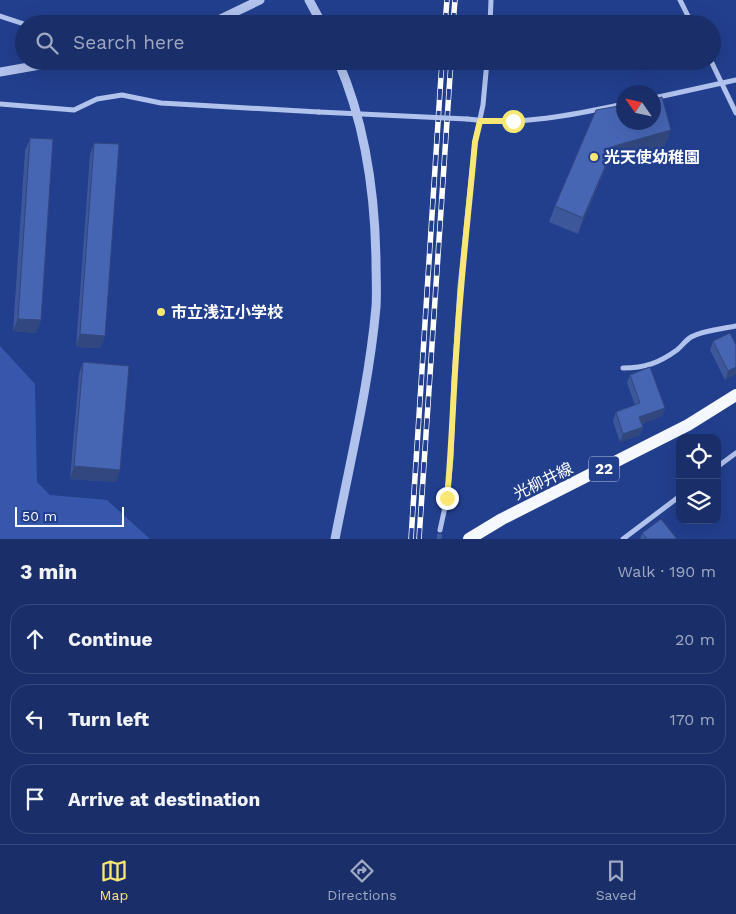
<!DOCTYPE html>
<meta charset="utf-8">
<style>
body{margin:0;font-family:"Work Sans","Noto Sans JP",sans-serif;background:#233770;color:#f1f3f6}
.controls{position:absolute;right:15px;bottom:15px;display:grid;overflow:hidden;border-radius:10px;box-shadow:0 5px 20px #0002}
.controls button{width:45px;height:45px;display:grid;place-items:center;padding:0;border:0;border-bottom:1px solid #384a7e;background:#1a2f6a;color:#f1f3f6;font:25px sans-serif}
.compass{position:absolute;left:616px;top:85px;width:45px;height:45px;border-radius:50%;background:#1a2f6a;box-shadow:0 5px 20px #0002;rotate:304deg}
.scale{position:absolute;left:15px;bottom:12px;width:109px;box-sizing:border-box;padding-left:5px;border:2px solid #fff;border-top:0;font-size:14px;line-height:18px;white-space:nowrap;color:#fff;-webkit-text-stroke:4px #223f8e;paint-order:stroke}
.stop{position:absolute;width:15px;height:15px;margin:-11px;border:4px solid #f8e773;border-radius:50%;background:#fff}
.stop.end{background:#f8e773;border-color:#fff;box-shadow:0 1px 5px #0008}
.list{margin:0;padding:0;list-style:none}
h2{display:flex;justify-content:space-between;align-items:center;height:65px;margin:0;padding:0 20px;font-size:21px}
h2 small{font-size:16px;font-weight:400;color:#9fa9c1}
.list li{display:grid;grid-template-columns:32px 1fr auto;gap:15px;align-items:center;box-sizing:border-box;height:70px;margin:0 10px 10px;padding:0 10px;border:1px solid #384a7e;border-radius:20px}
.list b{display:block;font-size:19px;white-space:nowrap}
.list em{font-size:16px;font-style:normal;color:#9fa9c1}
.icon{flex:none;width:28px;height:28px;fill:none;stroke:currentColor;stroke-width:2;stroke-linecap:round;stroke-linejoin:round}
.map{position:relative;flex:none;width:736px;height:539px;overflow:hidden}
.search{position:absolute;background:#1a2f6a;box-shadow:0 5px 20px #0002;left:15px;right:15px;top:15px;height:55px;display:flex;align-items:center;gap:12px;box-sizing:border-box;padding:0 18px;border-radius:28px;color:#9fa9c1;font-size:19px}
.sheet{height:305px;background:#1a2f6a}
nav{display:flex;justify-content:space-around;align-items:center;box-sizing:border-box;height:70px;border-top:1px solid #384a7e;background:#1a2f6a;font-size:14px;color:#9fa9c1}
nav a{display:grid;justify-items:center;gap:2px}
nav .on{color:#f8e773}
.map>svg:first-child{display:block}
</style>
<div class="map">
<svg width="736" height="539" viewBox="0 0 736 539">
<rect width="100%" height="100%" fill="#223f8e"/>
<!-- green -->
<path fill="#3657ab" d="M0,346L35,384L37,482L50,495L107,500L150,539H0Z"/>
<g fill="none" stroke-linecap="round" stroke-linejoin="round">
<!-- minor-tunnel -->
<path stroke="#435c9f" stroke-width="5" stroke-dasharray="5 2.5" stroke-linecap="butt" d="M439,539L440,530"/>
<!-- minor -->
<path stroke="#b1c2ec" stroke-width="5" d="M680,0L692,24
M0,16L24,24
M490,24L491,0
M711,61L736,113
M654,98L736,80
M0,104L74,110L97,99L122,95L161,103L319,112
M467,119C519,126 573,115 624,104
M623,368C645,368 659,363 677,350C682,346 686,340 691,337C704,330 722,329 736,326
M717,467L736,453
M440,530L447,498L451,458L454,380L460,287L475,142L483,105L487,61
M623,539L680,496"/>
<!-- tertiary -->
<path stroke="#b1c2ec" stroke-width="9" d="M309,0L322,24
M210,24L260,0
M0,72L63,61
M335,539C350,462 369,385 376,307C377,292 376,276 376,261C375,193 366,125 338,61"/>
<!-- primary -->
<path stroke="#f6f8ff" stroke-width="12" d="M469,539L502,519L688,425L736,395"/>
<!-- rail casing -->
<g stroke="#fff" stroke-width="5.5">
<path id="rail" d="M445,24L447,0
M453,24L455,0
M411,539L442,61
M419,539L451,61"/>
</g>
<!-- rail -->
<use href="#rail" stroke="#223f8e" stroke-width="4" stroke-dasharray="11" stroke-linecap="butt"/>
<!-- minor-bridge -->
<path stroke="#b1c2ec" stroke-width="5" d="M319,112L467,119"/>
</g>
<!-- wall -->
<path fill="#3c579a" d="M596,110L665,146L608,162L578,234L549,222L555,206Z
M30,138L41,320L36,333L13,331L25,151Z
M94,143L105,336L100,348L76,347L90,155Z
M713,341L736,345V374L725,380L710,350Z
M83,362L120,470L116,482L70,479L79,374Z
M630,375L665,408L662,416L642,424L643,427L640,435L620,442L613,421L616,412L635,405L627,383Z
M642,533L677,539H640Z"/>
<!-- shaded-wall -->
<path fill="#31477d" d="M671,130L665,146L608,162L578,234L583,218L614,146Z
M18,319L41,320L36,333L13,331Z
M80,334L105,336L100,348L76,347Z
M736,367V374L725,380L728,371Z
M665,408L662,416L636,426L639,417Z
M643,427L640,435L620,442L623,434Z
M74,466L120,470L116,482L70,479Z"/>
<!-- building -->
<path fill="#4665b3" stroke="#31477d" d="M662,97L671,130L614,146L583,218L555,206L596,110L624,105V122H654V99Z
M30,138L53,139L41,320L18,319Z
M94,143L119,144L105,336L80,334Z
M730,333L736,345V367L728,371L713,341Z
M83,362L129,366L120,470L74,466Z
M650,367L665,408L639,417L643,427L623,434L616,412L640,403L630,375Z
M661,519L677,539H647L642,533Z"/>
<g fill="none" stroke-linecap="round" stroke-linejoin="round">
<!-- route -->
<path stroke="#f8e773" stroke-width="6" d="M447,498C452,446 453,394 457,342C461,275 469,209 475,142L480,121H513"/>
</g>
<!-- markers -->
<g fill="#f8e773" stroke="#223f8e" stroke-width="2">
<circle cx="594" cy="157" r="5"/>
<circle cx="161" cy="312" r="5"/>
</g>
<g text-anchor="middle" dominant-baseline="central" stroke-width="5" stroke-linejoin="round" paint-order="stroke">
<!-- shield labels -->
<rect fill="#223f8e" stroke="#bdc5dd" stroke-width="1" x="589" y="456.5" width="30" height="25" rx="4"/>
<g font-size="15" font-weight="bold" fill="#fff">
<text x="604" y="469">22</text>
</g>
<!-- poi labels -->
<g font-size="16" font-weight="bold" fill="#fff" stroke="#223f8e" text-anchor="start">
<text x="604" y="157">光天使幼稚園</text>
<text x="171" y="312">市立浅江小学校</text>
</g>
<!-- street labels -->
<g font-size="16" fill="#fff" stroke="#223f8e">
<text transform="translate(543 481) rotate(-26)">光柳井線</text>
</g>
</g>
</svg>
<div class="controls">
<button><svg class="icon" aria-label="locate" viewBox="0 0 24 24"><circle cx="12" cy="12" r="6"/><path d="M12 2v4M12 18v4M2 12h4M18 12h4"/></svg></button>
<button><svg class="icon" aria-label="layers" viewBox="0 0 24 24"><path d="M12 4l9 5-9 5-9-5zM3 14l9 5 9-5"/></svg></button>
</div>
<svg class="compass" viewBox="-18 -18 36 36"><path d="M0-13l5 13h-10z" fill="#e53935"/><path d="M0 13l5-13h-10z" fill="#9fa9c1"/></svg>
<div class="scale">50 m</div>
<div class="stop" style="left:513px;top:121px"></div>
<div class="stop end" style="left:447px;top:498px"></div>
<div class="search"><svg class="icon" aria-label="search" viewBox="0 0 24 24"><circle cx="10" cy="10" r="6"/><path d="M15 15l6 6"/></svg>Search here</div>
</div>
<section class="sheet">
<h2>3 min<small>Walk · 190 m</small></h2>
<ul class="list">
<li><svg class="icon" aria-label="ahead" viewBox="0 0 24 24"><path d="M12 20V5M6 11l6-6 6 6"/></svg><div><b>Continue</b></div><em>20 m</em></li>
<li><svg class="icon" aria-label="left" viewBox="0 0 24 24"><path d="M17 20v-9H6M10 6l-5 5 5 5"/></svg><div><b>Turn left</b></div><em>170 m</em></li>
<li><svg class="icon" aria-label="arrive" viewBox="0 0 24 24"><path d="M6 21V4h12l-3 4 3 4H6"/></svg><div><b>Arrive at destination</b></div></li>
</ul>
</section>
<nav>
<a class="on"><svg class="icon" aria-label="map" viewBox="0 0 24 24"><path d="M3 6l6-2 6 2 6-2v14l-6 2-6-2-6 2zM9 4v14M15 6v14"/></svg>Map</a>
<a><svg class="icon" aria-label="directions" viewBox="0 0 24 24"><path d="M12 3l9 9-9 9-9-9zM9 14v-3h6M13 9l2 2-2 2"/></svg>Directions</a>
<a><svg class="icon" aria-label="saved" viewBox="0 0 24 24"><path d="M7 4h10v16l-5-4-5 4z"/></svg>Saved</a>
</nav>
